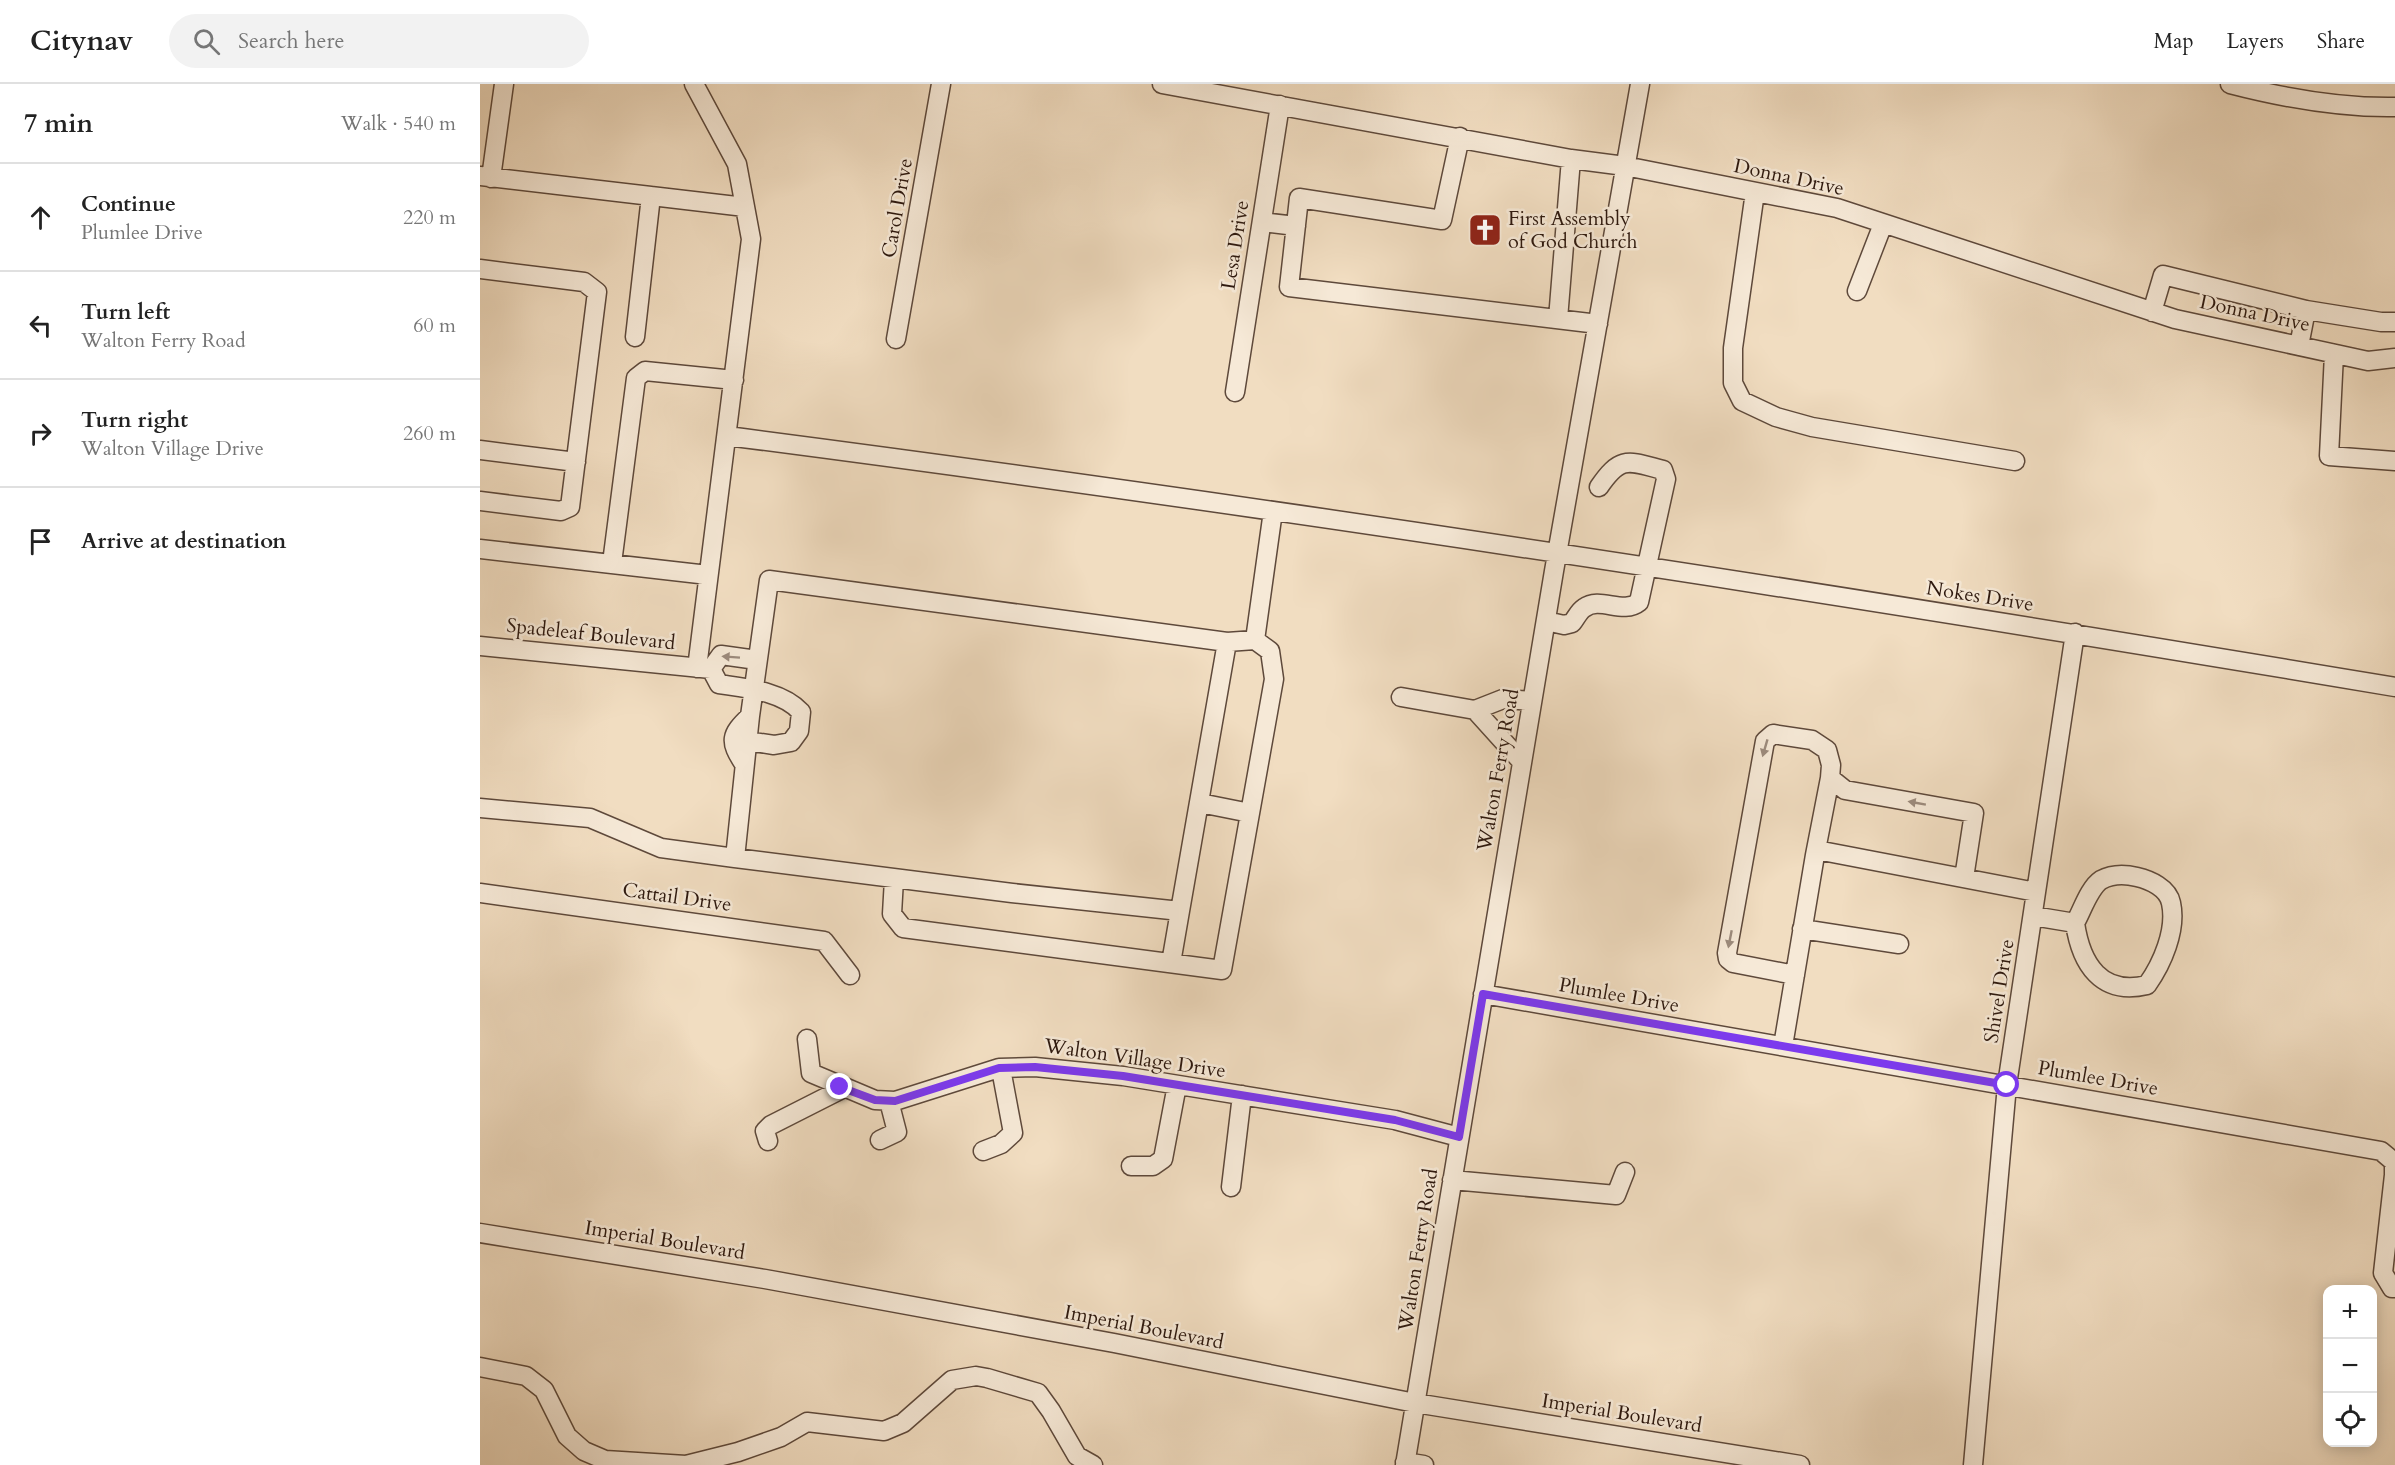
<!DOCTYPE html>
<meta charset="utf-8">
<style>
body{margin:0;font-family:Cardo,serif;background:#f2f2f2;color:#222}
.controls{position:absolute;right:18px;bottom:18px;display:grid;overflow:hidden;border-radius:12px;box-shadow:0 3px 15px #0003}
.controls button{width:54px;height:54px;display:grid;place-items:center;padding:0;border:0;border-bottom:2px solid #e0e0e0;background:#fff;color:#222;font:30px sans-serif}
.stop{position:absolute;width:18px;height:18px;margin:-14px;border:4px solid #7c3aed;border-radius:50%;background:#fff}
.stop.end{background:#7c3aed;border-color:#fff;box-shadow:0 2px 6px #0008}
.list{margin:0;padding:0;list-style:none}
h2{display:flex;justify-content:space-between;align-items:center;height:78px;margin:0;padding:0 24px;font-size:26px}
h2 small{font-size:20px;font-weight:400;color:#767676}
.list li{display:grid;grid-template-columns:39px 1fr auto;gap:18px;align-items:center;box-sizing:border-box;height:108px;padding:0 24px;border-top:2px solid #e0e0e0}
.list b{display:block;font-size:22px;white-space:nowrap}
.list p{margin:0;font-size:20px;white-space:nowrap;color:#767676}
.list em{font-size:20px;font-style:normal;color:#767676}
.icon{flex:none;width:33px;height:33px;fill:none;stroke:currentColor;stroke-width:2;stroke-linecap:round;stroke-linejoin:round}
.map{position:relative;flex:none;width:1915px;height:1381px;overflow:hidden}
header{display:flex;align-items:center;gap:36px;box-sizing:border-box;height:84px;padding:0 30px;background:#fff;border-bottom:2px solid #e0e0e0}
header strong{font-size:28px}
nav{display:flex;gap:33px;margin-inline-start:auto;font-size:21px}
.search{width:420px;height:54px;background:#f2f2f2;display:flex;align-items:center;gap:15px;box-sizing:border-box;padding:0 21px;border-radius:33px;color:#767676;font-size:22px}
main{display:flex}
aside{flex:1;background:#fff}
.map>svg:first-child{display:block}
</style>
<header>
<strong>Citynav</strong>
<div class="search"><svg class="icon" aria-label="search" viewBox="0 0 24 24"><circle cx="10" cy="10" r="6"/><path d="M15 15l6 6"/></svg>Search here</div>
<nav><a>Map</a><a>Layers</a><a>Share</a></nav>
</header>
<main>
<aside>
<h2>7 min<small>Walk · 540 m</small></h2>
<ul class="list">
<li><svg class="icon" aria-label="ahead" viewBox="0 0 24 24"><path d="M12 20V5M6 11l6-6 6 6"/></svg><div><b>Continue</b><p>Plumlee Drive</p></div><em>220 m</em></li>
<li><svg class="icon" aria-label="left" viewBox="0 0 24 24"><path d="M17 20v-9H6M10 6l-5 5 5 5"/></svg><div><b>Turn left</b><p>Walton Ferry Road</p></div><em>60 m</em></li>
<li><svg class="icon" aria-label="right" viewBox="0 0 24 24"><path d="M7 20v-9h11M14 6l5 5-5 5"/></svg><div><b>Turn right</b><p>Walton Village Drive</p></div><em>260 m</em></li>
<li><svg class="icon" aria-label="arrive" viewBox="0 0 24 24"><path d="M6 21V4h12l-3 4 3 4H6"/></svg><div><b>Arrive at destination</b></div></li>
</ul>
</aside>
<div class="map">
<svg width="1915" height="1381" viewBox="0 0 1915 1381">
<rect width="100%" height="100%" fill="#f1ddc1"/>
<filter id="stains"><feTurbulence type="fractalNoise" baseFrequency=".00333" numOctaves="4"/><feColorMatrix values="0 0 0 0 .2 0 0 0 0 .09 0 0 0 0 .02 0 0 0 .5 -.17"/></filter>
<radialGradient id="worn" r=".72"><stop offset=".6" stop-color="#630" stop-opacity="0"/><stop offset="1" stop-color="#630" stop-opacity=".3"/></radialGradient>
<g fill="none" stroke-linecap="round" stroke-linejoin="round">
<!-- minor casing -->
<g stroke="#5e493b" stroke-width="21">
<path id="minor" d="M214,0L257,80L271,155L217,584
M682,0L1091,75L1145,82L1357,124L1695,235L1888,277L1915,274
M1750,0C1804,14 1859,24 1915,23
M980,53L962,136L819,114L809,203L1118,240
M0,92L265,123
M11,94L24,0
M1275,108L1253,264V299L1262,317L1296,333L1332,343L1535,377
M782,138L816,142
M0,185L104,198L117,208L90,423L81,427L0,417
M1377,207L1403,140
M1826,226L1901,238H1915
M1672,228L1683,191L1826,226L1819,262
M1078,235L1091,75
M155,253L171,112
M416,255L461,0
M1854,270L1849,372L1915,377
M755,308L800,21
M247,352C805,424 1360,510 1915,603
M0,366L96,378
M0,465L228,491
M132,479L156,294L165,287L254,296
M1066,537L1084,541L1092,539C1096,534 1099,527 1104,524C1120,512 1143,531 1159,518L1186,395L1183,386C1148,377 1141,371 1119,403
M747,558L289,496L270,632L255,774L532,809L700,827L747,558L775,556L793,427
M0,562L231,585
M231,585L239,600C265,604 302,607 321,628L319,647L311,658L294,661L267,657
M231,585L241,571L277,576
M921,613L995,626L1023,615L1052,617
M995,626L1042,678
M264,680C249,657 250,651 270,632
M720,719L770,729
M0,724L110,734L181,764L255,774
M1335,771L1350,694
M414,795L412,830L423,844L742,886L794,595L790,567L775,556
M0,809L344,857L370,891
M1553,832L1595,839C1601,880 1621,912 1667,901C1682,880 1697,846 1691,819C1688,804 1670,796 1657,793C1645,790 1632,790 1621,796C1609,804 1602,827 1595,839
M1322,845L1419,860
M691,879L700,827
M1315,891L1253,879L1248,875L1247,869L1285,657L1293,650L1332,656L1347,666L1351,681L1350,694L1365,706L1494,729L1484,794
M1003,910L1901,1067L1914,1078V1091L1903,1189L1912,1204H1915
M327,955L331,989L395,1016L415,1017L519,984L555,983L643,992L915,1036L979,1053
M1303,962L1335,771L1342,767L1556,808
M400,1056L417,1048L409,1017
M288,1057L285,1047L291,1041L364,1004
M503,1067L521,1060L533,1049L521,985
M651,1082H673L683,1075L697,1001
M972,1096L1136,1111L1145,1088
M751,1103L762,1011
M0,1149L285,1195L634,1259L935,1319L1320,1381
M0,1283L46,1292L64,1306L87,1352L104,1367L125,1376L206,1381L258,1368L301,1353L327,1338L404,1347L423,1339L472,1296L496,1292L507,1294L558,1309L571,1327L597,1372L613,1381
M925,1378L944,1381
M925,1381L1074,487L1160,0
M1493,1381L1527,1001L1595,549"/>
</g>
<!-- minor -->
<use href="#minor" stroke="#f6e9d7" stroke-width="18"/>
</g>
<!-- one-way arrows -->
<defs><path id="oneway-solid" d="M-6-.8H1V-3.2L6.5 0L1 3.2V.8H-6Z" transform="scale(1.5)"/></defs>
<g fill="#9c8b7d">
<use href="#oneway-solid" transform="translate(251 573) rotate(-176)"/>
<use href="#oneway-solid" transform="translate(1285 664) rotate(106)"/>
<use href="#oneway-solid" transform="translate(1437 719) rotate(-170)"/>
<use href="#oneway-solid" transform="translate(1250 855) rotate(101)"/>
</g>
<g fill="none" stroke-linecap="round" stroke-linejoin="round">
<!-- route -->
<path stroke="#7c3aed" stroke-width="8" d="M360,1003L395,1016L415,1017L519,984L555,983L643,992L915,1036L979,1053L1003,910L1527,1001"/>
</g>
<!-- icons -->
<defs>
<g id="church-square" transform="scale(1.725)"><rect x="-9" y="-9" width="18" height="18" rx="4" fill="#8f2418" stroke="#f6e9d7"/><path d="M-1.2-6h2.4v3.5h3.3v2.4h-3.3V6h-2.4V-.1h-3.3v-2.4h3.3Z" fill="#fff"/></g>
</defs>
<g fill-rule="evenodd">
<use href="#church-square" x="1005" y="146"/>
</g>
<g text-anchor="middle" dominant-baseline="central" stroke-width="5" stroke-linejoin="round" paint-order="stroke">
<!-- street labels -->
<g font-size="20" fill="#2d180e" stroke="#f6e9d7">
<text transform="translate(1309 93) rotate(12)">Donna Drive</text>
<text transform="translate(417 124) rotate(-80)">Carol Drive</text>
<text transform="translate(755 161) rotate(-81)">Lesa Drive</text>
<text transform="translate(1775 229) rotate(12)">Donna Drive</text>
<text transform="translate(1500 512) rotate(9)">Nokes Drive</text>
<text transform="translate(111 550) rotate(6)">Spadeleaf Boulevard</text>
<text transform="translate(1018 686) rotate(-80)">Walton Ferry Road</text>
<text transform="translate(197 813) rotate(8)">Cattail Drive</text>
<text transform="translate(1519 907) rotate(-81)">Shivel Drive</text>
<text transform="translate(1139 911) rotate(10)">Plumlee Drive</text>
<text transform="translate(655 974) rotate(8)">Walton Village Drive</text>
<text transform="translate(1618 994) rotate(10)">Plumlee Drive</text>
<text transform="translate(185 1156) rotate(9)">Imperial Boulevard</text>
<text transform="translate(938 1166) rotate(-81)">Walton Ferry Road</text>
<text transform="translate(664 1243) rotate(11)">Imperial Boulevard</text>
<text transform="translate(1142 1329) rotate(9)">Imperial Boulevard</text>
</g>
<!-- poi labels -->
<g font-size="20" fill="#2d180e" stroke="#f6e9d7" text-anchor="start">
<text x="1028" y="134">First Assembly<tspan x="1028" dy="23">of God Church</tspan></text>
</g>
</g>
<rect width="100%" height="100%" filter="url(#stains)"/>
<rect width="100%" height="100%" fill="url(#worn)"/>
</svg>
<div class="controls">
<button>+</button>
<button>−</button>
<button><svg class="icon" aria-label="locate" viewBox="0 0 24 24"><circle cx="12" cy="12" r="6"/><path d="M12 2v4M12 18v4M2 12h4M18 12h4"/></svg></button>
</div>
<div class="stop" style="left:1527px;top:1001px"></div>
<div class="stop end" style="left:360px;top:1003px"></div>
</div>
</main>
